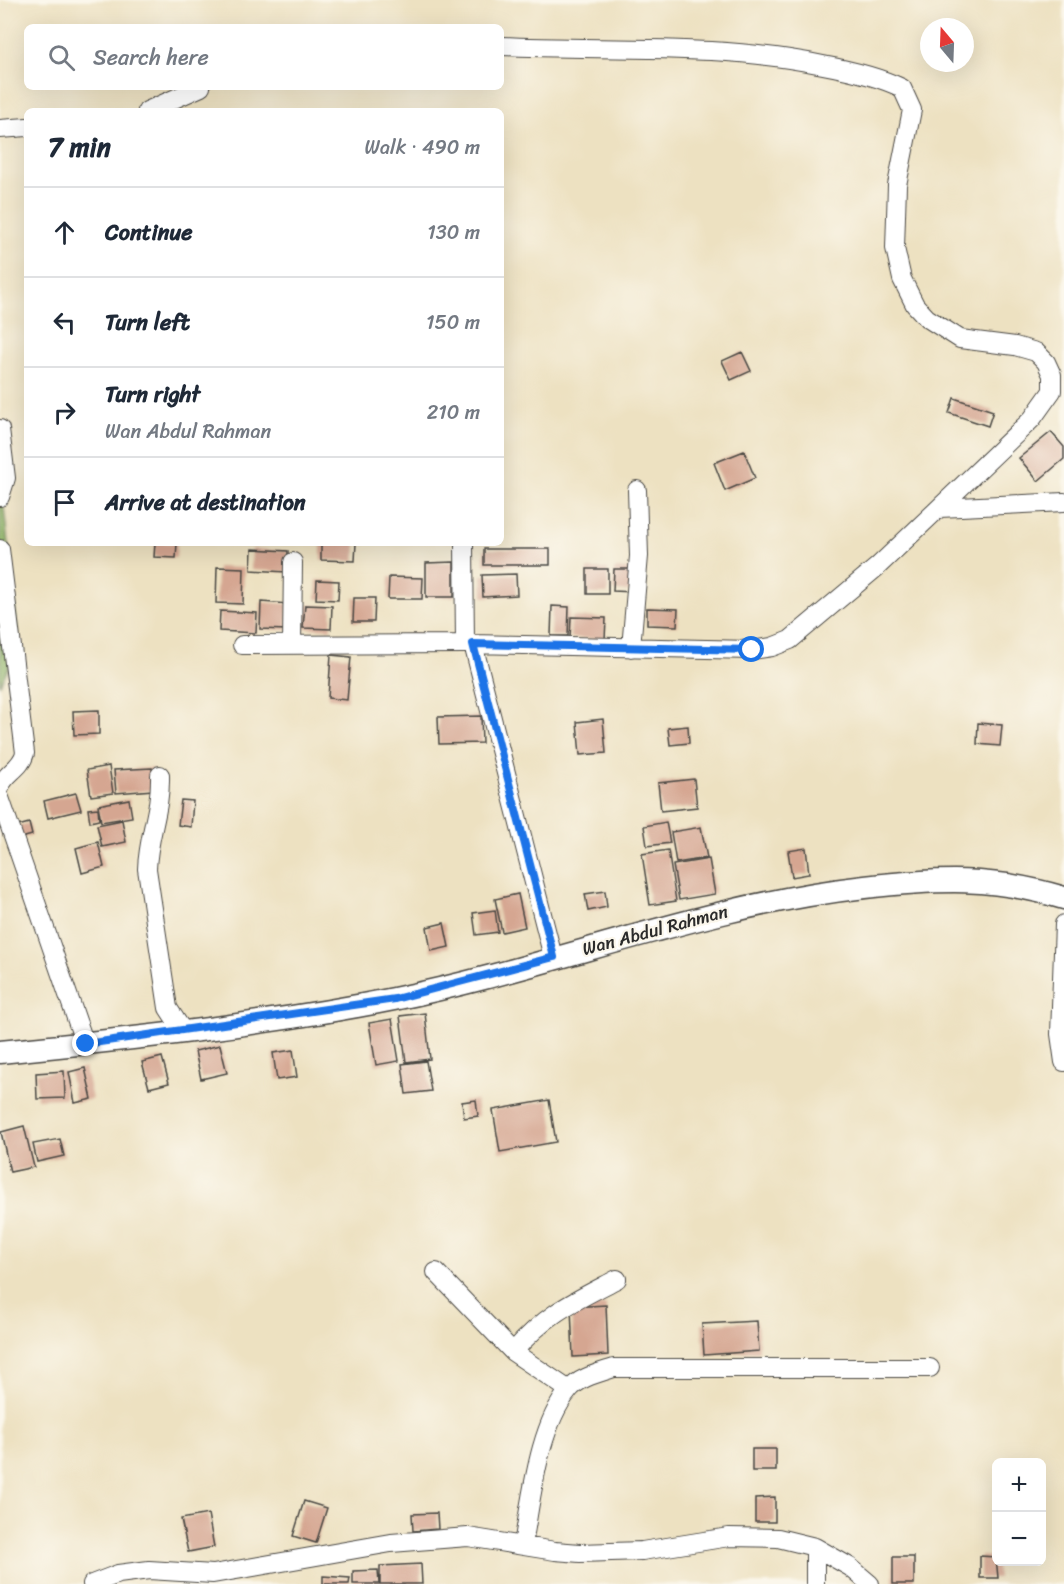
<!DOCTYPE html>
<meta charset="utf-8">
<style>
body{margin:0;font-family:Sriracha,sans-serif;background:#f2f2f3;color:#1f2937}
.controls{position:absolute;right:18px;bottom:18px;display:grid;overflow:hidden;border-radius:9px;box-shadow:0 6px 24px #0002}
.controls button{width:54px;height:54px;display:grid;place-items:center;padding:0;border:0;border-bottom:2px solid #e0e1e3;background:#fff;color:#1f2937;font:30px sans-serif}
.compass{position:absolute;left:920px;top:18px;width:54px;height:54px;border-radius:50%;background:#fff;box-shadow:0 6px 24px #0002;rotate:341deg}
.stop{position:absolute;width:18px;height:18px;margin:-14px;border:4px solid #1a73e8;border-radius:50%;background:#fff}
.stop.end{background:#1a73e8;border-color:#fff;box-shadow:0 2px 6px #0008}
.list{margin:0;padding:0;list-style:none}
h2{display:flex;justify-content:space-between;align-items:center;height:78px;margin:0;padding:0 24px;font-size:26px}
h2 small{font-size:20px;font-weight:400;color:#747a83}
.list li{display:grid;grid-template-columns:39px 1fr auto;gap:18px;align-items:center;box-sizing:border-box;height:90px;padding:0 24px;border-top:2px solid #e0e1e3}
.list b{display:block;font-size:22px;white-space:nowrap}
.list p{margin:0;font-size:20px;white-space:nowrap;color:#747a83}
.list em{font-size:20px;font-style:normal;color:#747a83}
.icon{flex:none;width:33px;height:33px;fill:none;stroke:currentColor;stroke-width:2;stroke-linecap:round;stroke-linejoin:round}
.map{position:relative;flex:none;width:1064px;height:1584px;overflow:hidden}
.search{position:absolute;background:#fff;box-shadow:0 6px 24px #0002;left:24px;top:24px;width:480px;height:66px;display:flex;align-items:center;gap:15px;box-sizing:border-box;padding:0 21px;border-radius:9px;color:#747a83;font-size:22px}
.panel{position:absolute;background:#fff;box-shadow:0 6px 24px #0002;left:24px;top:108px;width:480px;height:438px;border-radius:9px}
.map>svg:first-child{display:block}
</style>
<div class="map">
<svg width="1064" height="1584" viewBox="0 0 1064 1584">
<rect width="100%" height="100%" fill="#fbf7ec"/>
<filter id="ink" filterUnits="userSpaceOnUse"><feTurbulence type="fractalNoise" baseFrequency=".0167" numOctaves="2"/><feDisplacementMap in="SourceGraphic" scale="12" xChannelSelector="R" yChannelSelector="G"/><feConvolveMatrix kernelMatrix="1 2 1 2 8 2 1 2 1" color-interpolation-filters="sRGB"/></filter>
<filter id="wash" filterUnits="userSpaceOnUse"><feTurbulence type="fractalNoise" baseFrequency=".008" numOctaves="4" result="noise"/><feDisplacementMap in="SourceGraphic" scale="24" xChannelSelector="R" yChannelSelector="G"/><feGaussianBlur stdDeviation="1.35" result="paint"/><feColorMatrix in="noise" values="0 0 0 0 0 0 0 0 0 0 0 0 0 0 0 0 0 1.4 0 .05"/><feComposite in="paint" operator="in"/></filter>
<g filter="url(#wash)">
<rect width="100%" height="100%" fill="#ede1c1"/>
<!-- forest -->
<path fill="#8eb267" stroke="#5c6e49" stroke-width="1.5" d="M0,470L19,646L0,685Z"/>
<g id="blocks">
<!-- building -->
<path fill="#d5a691" d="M742,352L751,371L731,380L722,361Z
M954,398L993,411L988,426L949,413Z
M1051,432L1064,447V459L1038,481L1019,458Z
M744,451L755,478L725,491L714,463Z
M155,543H177L176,558L154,557Z
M321,543H356L355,561L321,560Z
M252,549L288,551L287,572L251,570Z
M484,549H550V565H484Z
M454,562V597H426V563Z
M217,567L244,568L243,604L216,603Z
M587,569H608V594H587Z
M614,569H636L635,592L613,591Z
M516,574L517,595L483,597L482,575Z
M389,577L423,578L422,599H388Z
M317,580L339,581L338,600L316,599Z
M354,598H375L374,622H353Z
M261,602L288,604L287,630L260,629Z
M305,605L332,606L331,629L303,628Z
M552,606L569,607L568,636H551Z
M647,608L678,609L677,626L647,625Z
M220,611L257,613L256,633L219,631Z
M571,617L606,618L605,639L570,638Z
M331,655L351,657L347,700L328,698Z
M99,710V734L74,735L73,711Z
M481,716L482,743L439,744L438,717Z
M603,719L606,753L580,755L577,722Z
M978,723L1002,725L1000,746L977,744Z
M688,726L689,743L670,745L668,728Z
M109,766L113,793L91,796L87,770Z
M152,768L153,790L116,793L114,770Z
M694,779L697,807L661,811L658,783Z
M76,793L81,810L48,818L44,801Z
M129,799L132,817L101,822L98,805Z
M181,800L193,801L191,827L178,825Z
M98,808L99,820L90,822L88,809Z
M122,820L126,842L102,847L97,825Z
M666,822L670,843L647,846L644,826Z
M29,823L32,835L21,838L18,826Z
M701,827L707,858L676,863L671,832Z
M98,842L104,867L82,873L76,848Z
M806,848L809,874L792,877L788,851Z
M668,850L676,901L650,905L642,854Z
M709,859L715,894L679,900L673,865Z
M605,891L607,907L588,911L585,894Z
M518,894L525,927L502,932L495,899Z
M495,910L498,932L476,935L473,913Z
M444,923L449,947L431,951L427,927Z
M425,1013L430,1059L406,1062L400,1016Z
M392,1019L399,1061L376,1065L369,1023Z
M220,1045L227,1073L201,1079L195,1051Z
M293,1050L297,1077L277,1080L273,1053Z
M162,1057L169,1083L149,1088L142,1062Z
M426,1061L431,1091L406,1094L402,1064Z
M85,1068L92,1099L75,1103L69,1072Z
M64,1071L65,1098L37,1099L36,1073Z
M476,1100L478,1116L464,1118L462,1102Z
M549,1100L556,1142L500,1152L493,1110Z
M24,1126L34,1167L10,1172L1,1132Z
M60,1139L64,1156L37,1162L33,1144Z
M606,1305L608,1355L573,1357L571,1307Z
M757,1321L759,1351L704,1355L702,1324Z
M752,1449H776V1471H752Z
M775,1497V1522H755V1498Z
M304,1501L327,1508L316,1543L293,1536Z
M437,1513L438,1529L413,1531L412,1514Z
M208,1514L214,1547L188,1552L181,1519Z
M980,1556L996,1557L998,1578H980Z
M893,1557H914V1584H893Z
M421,1564L422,1584H380V1566Z
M378,1570L379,1584H353V1571Z
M323,1576L350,1578L349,1584H323Z"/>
</g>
</g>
<g filter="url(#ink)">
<use href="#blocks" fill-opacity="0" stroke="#484642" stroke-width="1.5"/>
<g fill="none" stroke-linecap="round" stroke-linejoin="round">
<!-- minor casing -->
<g stroke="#484642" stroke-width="20">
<path id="minor" d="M501,46C609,51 717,43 823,65C850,70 877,76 902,88L912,110L897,185L895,248L902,279L915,305L927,318L960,339L1015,346L1036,352L1046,362L1052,375V391L1032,419L939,508
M147,111L201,87
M0,129L27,127
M0,429L6,478L0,497
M464,543L465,644H473L553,957
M0,549L25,753C21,769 5,773 0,787
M473,644L752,650L772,647L790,640L877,567L939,508L1064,502
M242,645L465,644
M292,645L293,562
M631,648L639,556L637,490
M160,775C161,811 148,835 147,869L168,1008L183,1031
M0,798L85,1044
M1064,924L1060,1034L1064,1062
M436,1272L513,1352L569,1390
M513,1352C547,1313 573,1302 617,1279
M523,1544C532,1497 538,1428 569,1390C580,1377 599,1373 614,1368H930
M815,1547V1584
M92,1584L118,1574L149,1570L213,1574L391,1543L468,1537L555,1551L580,1553L642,1551L729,1537L778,1538L815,1547L850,1567L870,1584"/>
</g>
<!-- tertiary casing -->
<g stroke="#484642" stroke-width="25">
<path id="tertiary" d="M0,1052C131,1039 264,1025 394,999C553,967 703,905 865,887C939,879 992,876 1064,898"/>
</g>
<!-- minor -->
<use href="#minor" stroke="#fff" stroke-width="18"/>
<!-- tertiary -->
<use href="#tertiary" stroke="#fff" stroke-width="22"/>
</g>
</g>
<g fill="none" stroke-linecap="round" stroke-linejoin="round" filter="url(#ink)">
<!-- route -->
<path stroke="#1a73e8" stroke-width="8" d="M86,1044L395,999L554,957L473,644L752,650"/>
</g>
<g text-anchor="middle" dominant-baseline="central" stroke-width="4.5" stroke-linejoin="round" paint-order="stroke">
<!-- street labels -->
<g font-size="18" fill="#2b2b2b" stroke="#fbf7ec">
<text transform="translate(655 930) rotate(-15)">Wan Abdul Rahman</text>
</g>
</g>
</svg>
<div class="controls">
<button>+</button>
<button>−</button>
</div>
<svg class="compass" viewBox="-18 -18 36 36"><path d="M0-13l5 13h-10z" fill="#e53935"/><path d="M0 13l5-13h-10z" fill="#747a83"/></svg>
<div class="stop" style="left:752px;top:650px"></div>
<div class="stop end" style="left:86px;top:1044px"></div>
<div class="search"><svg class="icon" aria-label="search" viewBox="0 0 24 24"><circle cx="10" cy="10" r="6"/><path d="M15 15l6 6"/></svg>Search here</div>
<section class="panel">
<h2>7 min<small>Walk · 490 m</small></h2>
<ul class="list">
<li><svg class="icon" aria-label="ahead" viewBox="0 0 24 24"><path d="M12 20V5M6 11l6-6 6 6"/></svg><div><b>Continue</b></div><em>130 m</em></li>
<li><svg class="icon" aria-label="left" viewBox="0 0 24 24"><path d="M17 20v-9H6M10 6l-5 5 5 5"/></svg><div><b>Turn left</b></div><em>150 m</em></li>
<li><svg class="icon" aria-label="right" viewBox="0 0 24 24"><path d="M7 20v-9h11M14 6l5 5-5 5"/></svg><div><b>Turn right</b><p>Wan Abdul Rahman</p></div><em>210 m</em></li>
<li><svg class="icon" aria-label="arrive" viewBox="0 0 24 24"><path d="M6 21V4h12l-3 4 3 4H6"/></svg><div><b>Arrive at destination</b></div></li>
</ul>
</section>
</div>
